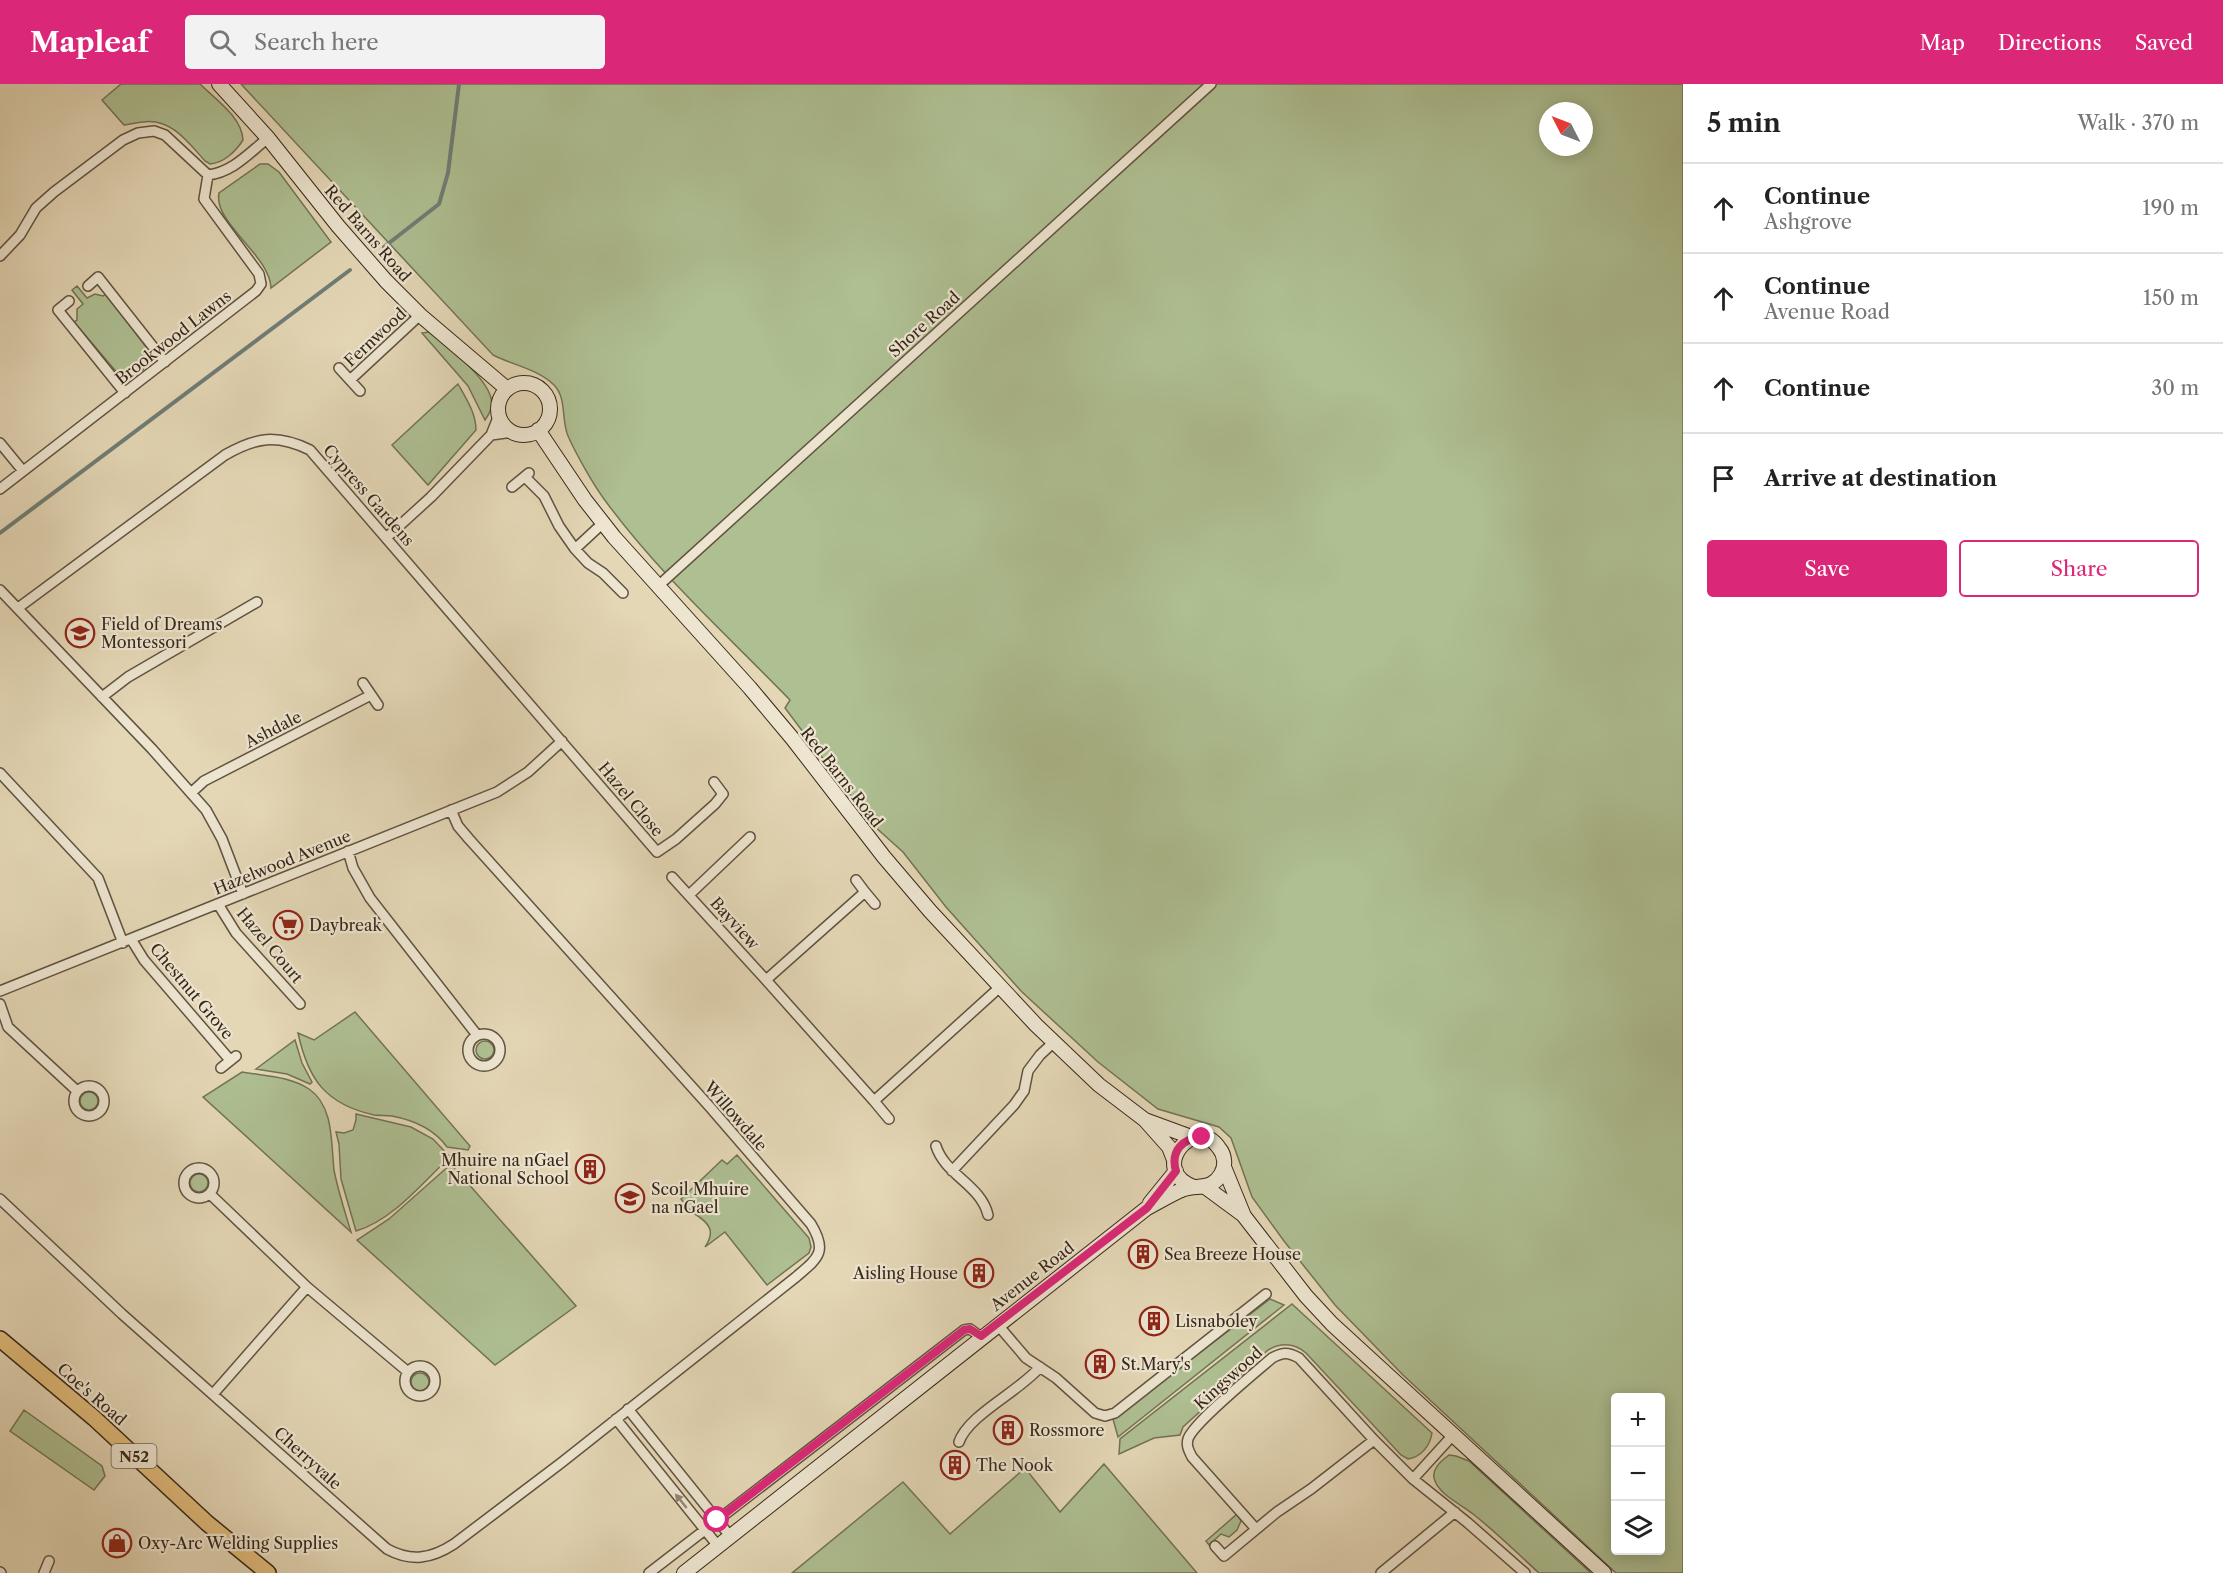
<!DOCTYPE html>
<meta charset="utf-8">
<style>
body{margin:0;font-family:"Libre Caslon Text",serif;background:#f2f2f2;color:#222}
.controls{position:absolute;right:18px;bottom:18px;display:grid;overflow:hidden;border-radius:6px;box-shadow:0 3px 15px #0003}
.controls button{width:54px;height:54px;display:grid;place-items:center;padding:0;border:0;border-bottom:2px solid #e0e0e0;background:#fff;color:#222;font:30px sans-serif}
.compass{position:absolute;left:1539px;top:18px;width:54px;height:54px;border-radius:50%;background:#fff;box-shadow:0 3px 15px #0003;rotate:312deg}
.stop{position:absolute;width:18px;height:18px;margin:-14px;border:4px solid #db2777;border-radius:50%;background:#fff}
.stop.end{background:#db2777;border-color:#fff;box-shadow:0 2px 6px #0008}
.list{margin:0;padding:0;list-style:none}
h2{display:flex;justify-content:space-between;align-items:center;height:78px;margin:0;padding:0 24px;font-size:26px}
h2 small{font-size:20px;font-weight:400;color:#767676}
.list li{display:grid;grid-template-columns:39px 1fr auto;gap:18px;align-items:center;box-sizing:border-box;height:90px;padding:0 24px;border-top:2px solid #e0e0e0}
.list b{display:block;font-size:22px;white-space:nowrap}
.list p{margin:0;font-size:20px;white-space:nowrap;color:#767676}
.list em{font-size:20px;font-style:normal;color:#767676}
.actions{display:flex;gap:12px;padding:18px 24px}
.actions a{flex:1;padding:14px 0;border:2px solid #db2777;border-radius:6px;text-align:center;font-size:21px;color:#db2777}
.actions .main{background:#db2777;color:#fff}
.icon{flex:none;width:33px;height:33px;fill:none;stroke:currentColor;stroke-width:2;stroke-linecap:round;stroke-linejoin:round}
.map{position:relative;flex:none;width:1683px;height:1489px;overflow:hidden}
header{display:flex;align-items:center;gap:36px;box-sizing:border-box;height:84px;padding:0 30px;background:#db2777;color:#fff}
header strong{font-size:28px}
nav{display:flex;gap:33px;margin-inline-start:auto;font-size:21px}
.search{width:420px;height:54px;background:#f2f2f2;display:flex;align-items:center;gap:15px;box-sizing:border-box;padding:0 21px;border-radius:6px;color:#767676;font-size:22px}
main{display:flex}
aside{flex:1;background:#fff}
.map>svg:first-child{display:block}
</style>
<header>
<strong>Mapleaf</strong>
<div class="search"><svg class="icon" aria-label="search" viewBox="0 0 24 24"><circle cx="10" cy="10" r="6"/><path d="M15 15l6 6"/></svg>Search here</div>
<nav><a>Map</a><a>Directions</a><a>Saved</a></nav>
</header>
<main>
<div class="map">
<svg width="1683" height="1489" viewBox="0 0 1683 1489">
<rect width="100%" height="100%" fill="#e4d7b6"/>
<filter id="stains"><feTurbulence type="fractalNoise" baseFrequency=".00333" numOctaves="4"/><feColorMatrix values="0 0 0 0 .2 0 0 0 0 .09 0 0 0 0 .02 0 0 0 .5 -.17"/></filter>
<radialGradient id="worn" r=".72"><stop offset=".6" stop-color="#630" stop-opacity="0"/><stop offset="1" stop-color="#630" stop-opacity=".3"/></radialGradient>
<!-- green -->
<path fill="#aebf92" stroke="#727356" stroke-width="1.5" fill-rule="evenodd" d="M121,0H200C215,15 242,33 243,56C236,67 224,79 210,80L205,77C188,58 171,34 143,38C136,38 130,41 124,41L102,16Z
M241,0H1683V1489H1616L1403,1291L1335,1221L1284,1157L1252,1113L1231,1054L1219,1043L1158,1025L1098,978L1022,908L946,823L903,768L873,741L785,624L790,616C727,551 658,489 604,415C593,400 576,370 568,352C561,336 567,314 554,301C538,285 512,281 493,271ZM1548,27H1584V63H1548ZM1616,1314H1660V1466H1616Z
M260,80H268L279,88L331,158L271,204C270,171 213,139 219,109Z
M77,202L87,214L95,210L103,212L106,210L147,264L151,273L147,276L143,286L132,291L127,290L123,294L119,291L74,238L77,236V225L83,220L72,206Z
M429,248C447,261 486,293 491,314C493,323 490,329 485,336L468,302L422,249Z
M458,300C466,314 476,329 476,346L428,401L392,361Z
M355,928L470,1062L468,1066L447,1063C434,1045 413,1036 392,1032C386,1031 380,1032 374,1031C325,1020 308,995 298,949L314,956Z
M295,956L302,979L312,998L310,1000L287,990L256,985Z
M476 966a9 9 0 1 1 18 0a9 9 0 1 1-18 0Z
M242,988C264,992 290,992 309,1005C334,1022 331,1059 334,1086C338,1107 345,1128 351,1148L203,1013Z
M80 1017a9 9 0 1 1 18 0a9 9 0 1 1-18 0Z
M356,1030L411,1043L433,1055L450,1073C422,1099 393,1136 356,1147L341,1095L339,1060L336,1048L344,1049L353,1046L356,1036Z
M737,1071L809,1154L811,1163L809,1169L767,1201L725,1148L705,1163C716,1147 709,1139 695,1130C690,1127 685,1120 681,1115L722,1076L727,1080Z
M451,1080L576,1222L495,1281L357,1156L389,1135Z
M190 1099a9 9 0 1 1 18 0a9 9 0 1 1-18 0Z
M1270,1215L1284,1221L1118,1353L1113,1335Z
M1292,1220L1432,1349C1430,1362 1421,1373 1408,1375L1401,1371L1306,1269C1294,1259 1282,1258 1268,1266L1183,1343L1180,1351L1154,1354L1119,1370L1120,1355Z
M411 1298a9 9 0 1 1 18 0a9 9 0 1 1-18 0Z
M24,1326L102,1382L105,1392L94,1406L10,1347Z
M1449,1371L1456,1372L1469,1377L1591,1489H1539C1517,1469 1496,1448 1473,1430C1462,1421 1440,1411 1435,1397C1430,1386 1441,1377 1449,1371Z
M1104,1380L1197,1489H792L903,1398L950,1450L1025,1384L1060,1428Z
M1237,1430L1241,1437L1237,1446L1229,1453L1221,1450L1209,1461L1206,1457Z"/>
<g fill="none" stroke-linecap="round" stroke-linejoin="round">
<!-- stream -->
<path stroke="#707e76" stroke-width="4" d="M384,163L439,120L448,89L459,0
M0,449L350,186"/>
<!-- street casing -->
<g stroke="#625341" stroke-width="12">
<path id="street" d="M0,172L20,151L36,124L54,108L123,56L138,49L154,47L165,51L208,91C233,88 249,69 268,54
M88,202L98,193L165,278
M69,217L58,226L125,309
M339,284L360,307
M350,296L420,231
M491,351L513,348
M0,359L23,387
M525,393L544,412L559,442L575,465L588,479L603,489L623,509
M512,403L529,389
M0,405L256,207L261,200L259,190L204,115L208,91
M386,454L431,413L491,351L499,331
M575,465L603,439
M657,503L1211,0
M0,506L152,665L206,726L222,755L243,810
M18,524L225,371C256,353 277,350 310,366L657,768L676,755L715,720L723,710L714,698
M363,599L378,621
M102,613L128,593L257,518
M0,689L98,794L123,859
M191,709L204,697L371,611
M348,767L353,784L370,814L477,951
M672,793L766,896
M856,796L865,808L766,896L874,1017
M865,808L875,820
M689,811L750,753
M218,820L236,849L300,920
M131,855L144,876L230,976
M0,907L497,708L528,688L562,657
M0,920L8,943L77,1007
M468 966a16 16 0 1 1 32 0a16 16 0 1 1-32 0Z
M221,984L236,972
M74 1017a15 15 0 1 1 30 0a15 15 0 1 1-30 0Z
M889,1035L874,1017L1000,903
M936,1062C945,1091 981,1101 988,1131
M184 1099a15 15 0 1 1 30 0a15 15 0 1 1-30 0Z
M952,1087L1014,1021L1024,1007L1028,987L1040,971L1054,958
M210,1110L307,1203L214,1309
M0,1115L122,1230L387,1465C411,1478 431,1475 454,1460L561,1379L796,1193C818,1174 828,1168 811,1140L709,1022L469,755L458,742L451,726
M307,1203L408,1288
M997,1240L1026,1274L1056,1294L1095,1329L1105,1332L1115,1329L1266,1210
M405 1297a15 15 0 1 1 30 0a15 15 0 1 1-30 0Z
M628,1325L730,1452
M616,1335L718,1462
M959,1358C968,1331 1020,1307 1040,1283
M1413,1395L1453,1351
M1256,1445L1192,1373C1189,1367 1186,1362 1188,1355C1193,1339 1256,1288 1272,1274C1283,1268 1288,1268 1299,1274L1374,1356L1413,1395L1468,1439L1525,1489
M1215,1462L1224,1472L1277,1428L1311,1405L1374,1356
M0,1488L1,1489
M44,1489L49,1477
M649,1489L964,1246L970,1245L981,1253
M1381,1489L1455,1428"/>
</g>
<!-- secondary casing -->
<g stroke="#37271a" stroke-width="16">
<path id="secondary" d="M219,0L268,54L338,142L386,197L420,231L507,305
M498 325a26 26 0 1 1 52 0a26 26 0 1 1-52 0Z
M538,346L585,416L614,453L750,604L792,654L884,773L930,827L1036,941L1099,1001L1145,1036L1169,1063L1174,1076
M1145,1036L1194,1054
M1224,1083L1244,1132L1306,1212L1332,1240L1604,1489
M1204,1102L1242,1130
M1150,1119L1176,1087
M684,1489L1147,1124C1159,1118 1171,1110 1184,1105C1193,1102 1203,1104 1211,1100C1215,1098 1219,1094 1221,1090C1226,1082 1225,1071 1219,1064C1195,1029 1147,1086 1194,1103"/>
</g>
<!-- primary casing -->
<g stroke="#37271a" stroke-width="18">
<path id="primary" d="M0,1255L94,1334L207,1439L268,1489"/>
</g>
<!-- street -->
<use href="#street" stroke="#ede5d0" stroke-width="9"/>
<!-- secondary -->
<use href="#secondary" stroke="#ede5d0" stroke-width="14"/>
<!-- primary -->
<use href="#primary" stroke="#e2bc7b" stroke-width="15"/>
</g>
<!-- one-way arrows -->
<defs><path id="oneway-solid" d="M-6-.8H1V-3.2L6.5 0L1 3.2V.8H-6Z" transform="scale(1.5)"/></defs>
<use fill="#928675" href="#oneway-solid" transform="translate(681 1417) rotate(-129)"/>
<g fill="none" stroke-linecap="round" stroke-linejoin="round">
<!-- route -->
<path stroke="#db2777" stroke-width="8" d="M717,1436L964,1246L970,1245L981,1252L1147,1124L1176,1087C1170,1067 1183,1054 1202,1053"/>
</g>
<!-- icons -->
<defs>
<g id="school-ring" transform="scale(1.5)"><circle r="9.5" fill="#ede5d0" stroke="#8f2418" stroke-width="1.5"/><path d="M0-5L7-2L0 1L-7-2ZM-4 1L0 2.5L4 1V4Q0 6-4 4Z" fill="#8f2418"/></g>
<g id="supermarket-ring" transform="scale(1.5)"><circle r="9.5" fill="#ede5d0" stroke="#8f2418" stroke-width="1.5"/><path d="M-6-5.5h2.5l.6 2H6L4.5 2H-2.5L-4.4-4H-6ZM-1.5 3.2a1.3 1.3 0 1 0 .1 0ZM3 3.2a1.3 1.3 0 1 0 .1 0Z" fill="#8f2418"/></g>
<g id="building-ring" transform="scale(1.5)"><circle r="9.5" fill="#ede5d0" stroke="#8f2418" stroke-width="1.5"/><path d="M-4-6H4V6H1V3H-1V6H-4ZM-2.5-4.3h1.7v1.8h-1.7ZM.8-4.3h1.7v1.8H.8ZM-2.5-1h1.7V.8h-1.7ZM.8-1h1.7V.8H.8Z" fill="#8f2418"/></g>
<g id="shop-ring" transform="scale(1.5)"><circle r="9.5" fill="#ede5d0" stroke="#8f2418" stroke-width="1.5"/><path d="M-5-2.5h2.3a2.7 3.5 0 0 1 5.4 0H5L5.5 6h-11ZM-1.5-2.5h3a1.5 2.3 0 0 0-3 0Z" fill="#8f2418"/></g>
</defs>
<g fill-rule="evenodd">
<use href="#school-ring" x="80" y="549"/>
<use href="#supermarket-ring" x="288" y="841"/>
<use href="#building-ring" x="590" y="1085"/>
<use href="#school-ring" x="630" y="1114"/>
<use href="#building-ring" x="1143" y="1170"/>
<use href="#building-ring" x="979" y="1189"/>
<use href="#building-ring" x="1154" y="1237"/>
<use href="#building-ring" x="1100" y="1280"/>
<use href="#building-ring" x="1008" y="1346"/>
<use href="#building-ring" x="955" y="1381"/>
<use href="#shop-ring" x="117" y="1459"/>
</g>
<g text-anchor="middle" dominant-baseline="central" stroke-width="4.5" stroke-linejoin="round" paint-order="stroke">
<!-- shield labels -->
<rect fill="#ede5d0" stroke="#6e6051" stroke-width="1.5" x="111.5" y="1360" width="45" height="24" rx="4.5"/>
<g font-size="15" font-weight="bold" fill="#37271a">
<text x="134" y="1372">N52</text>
</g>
<!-- street labels -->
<g font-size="16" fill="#37271a" stroke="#ede5d0">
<text transform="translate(368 149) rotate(49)">Red Barns Road</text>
<text transform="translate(924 240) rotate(-42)">Shore Road</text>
<text transform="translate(173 253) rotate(-38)">Brookwood Lawns</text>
<text transform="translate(375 253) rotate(-43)">Fernwood</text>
<text transform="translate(369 411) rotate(49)">Cypress Gardens</text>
<text transform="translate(273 645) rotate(-27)">Ashdale</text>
<text transform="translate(842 693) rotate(52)">Red Barns Road</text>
<text transform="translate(631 715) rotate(50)">Hazel Close</text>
<text transform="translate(282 778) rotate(-22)">Hazelwood Avenue</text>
<text transform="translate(735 839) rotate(48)">Bayview</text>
<text transform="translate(270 861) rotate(50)">Hazel Court</text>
<text transform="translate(192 907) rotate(50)">Chestnut Grove</text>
<text transform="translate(736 1032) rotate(49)">Willowdale</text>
<text transform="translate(1032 1192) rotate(-38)">Avenue Road</text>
<text transform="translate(1228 1294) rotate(-42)">Kingswood</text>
<text transform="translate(92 1310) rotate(41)">Coe's Road</text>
<text transform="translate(308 1374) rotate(42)">Cherryvale</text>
</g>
<!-- poi labels -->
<g font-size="16" fill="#37271a" stroke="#ede5d0" text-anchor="start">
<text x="101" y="540">Field of Dreams<tspan x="101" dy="18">Montessori</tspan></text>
<text x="309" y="841">Daybreak</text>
<text x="569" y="1076" text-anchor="end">Mhuire na nGael<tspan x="569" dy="18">National School</tspan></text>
<text x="651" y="1105">Scoil Mhuire<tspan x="651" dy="18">na nGael</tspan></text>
<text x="1164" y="1170">Sea Breeze House</text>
<text x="958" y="1189" text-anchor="end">Aisling House</text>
<text x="1175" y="1237">Lisnaboley</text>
<text x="1121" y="1280">St.Mary's</text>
<text x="1029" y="1346">Rossmore</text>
<text x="976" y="1381">The Nook</text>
<text x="138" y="1459">Oxy-Arc Welding Supplies</text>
</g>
</g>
<rect width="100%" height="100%" filter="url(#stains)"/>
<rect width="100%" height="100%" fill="url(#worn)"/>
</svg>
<div class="controls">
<button>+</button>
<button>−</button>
<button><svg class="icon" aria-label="layers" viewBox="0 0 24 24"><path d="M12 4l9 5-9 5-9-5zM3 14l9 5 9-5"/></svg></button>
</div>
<svg class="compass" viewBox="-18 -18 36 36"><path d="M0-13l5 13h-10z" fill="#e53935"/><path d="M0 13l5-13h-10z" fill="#767676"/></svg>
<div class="stop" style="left:717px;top:1436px"></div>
<div class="stop end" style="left:1202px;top:1053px"></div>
</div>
<aside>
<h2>5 min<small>Walk · 370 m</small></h2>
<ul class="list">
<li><svg class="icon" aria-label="ahead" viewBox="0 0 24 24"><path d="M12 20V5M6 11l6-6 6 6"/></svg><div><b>Continue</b><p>Ashgrove</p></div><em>190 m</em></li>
<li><svg class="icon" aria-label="ahead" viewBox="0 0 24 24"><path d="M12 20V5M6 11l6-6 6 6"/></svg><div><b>Continue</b><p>Avenue Road</p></div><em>150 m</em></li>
<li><svg class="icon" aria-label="ahead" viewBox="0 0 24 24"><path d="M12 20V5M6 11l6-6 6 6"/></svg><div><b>Continue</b></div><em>30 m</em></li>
<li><svg class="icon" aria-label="arrive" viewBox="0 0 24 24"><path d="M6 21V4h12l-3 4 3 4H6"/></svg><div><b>Arrive at destination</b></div></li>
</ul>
<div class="actions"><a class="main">Save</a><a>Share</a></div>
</aside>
</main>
